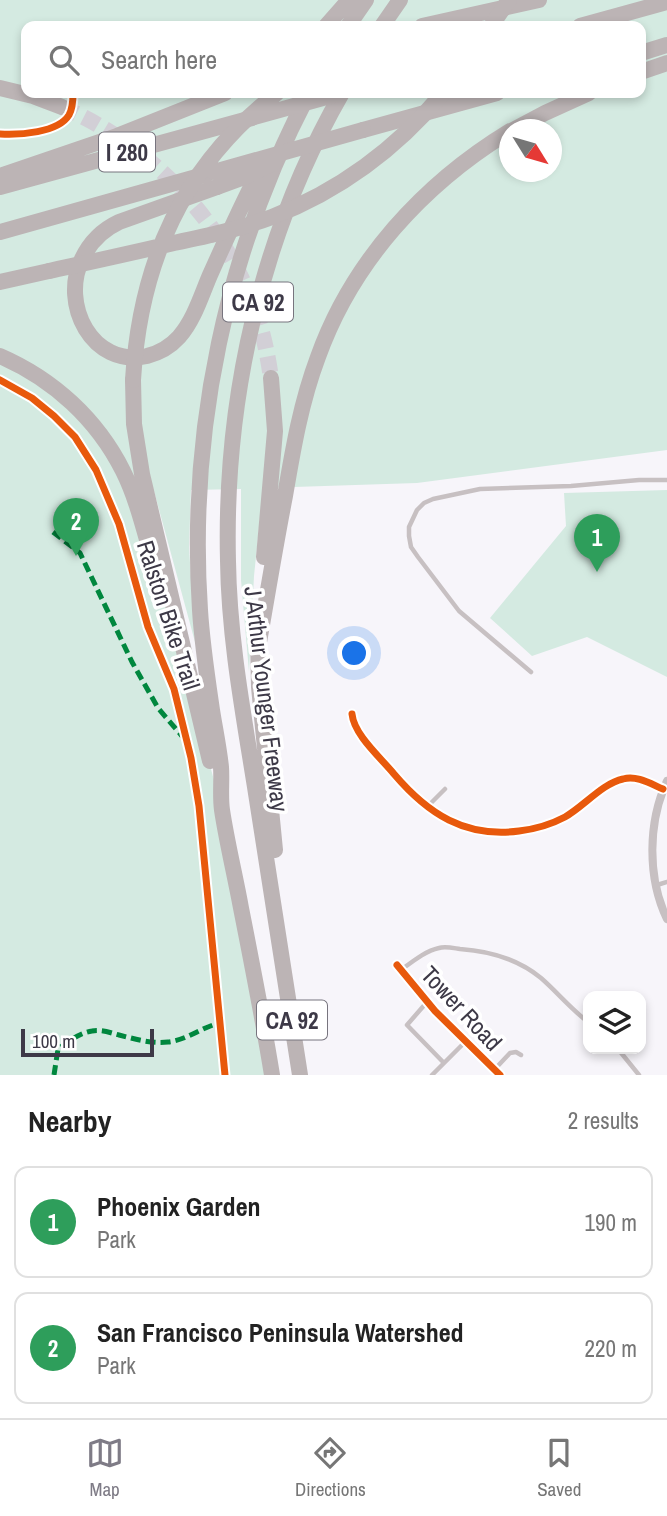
<!DOCTYPE html>
<style>
body{margin:0;font-family:"Archivo Narrow",sans-serif;background:#f2f2f2;color:#222}
.controls{position:absolute;right:21px;bottom:21px;display:grid;overflow:hidden;border-radius:14px;box-shadow:0 4px 10px #0003}
.controls button{width:63px;height:63px;display:grid;place-items:center;padding:0;border:0;border-bottom:2px solid #e0e0e0;background:#fff;color:#222;font:35px sans-serif}
.compass{position:absolute;left:499px;top:119px;width:63px;height:63px;border-radius:50%;background:#fff;box-shadow:0 4px 10px #0003;rotate:127deg}
.scale{position:absolute;left:21px;bottom:18px;width:133px;box-sizing:border-box;padding-left:7px;border:4px solid #3d3947;border-top:0;font-size:19px;line-height:24px;white-space:nowrap;color:#3d3947;-webkit-text-stroke:5px #fff;paint-order:stroke}
.you{position:absolute;left:355px;top:654px;width:24px;height:24px;margin:-18px;border:5px solid #fff;border-radius:50%;background:#1a73e8;box-shadow:0 0 0 10px #1a73e833}
.badge{display:grid;place-items:center;width:46px;height:46px;border-radius:50%;background:#7e7b86;color:#fff;font-size:23px;font-weight:700}
.pin{position:absolute;translate:-50% -58px;filter:drop-shadow(0 2px 4px #0008)}
.pin::after{content:'';position:absolute;top:37px;width:24px;height:21px;background:inherit;clip-path:polygon(0 0,100% 0,50% 100%)}
.list{margin:0;padding:0;list-style:none}
h2{display:flex;justify-content:space-between;align-items:center;height:91px;margin:0;padding:0 28px;font-size:30px}
h2 small{font-size:23px;font-weight:400;color:#767676}
.list li{display:grid;grid-template-columns:46px 1fr auto;gap:21px;align-items:center;box-sizing:border-box;height:112px;margin:0 14px 14px;padding:0 14px;border:2px solid #e0e0e0;border-radius:14px}
.list b{display:block;font-size:26px;white-space:nowrap}
.list p{margin:0;font-size:23px;white-space:nowrap;color:#767676}
.list em{font-size:23px;font-style:normal;color:#767676}
.icon{flex:none;width:38px;height:38px;fill:none;stroke:currentColor;stroke-width:2;stroke-linecap:round;stroke-linejoin:round}
.map{position:relative;flex:none;width:667px;height:1075px;overflow:hidden}
.search{position:absolute;background:#fff;box-shadow:0 4px 10px #0003;left:21px;right:21px;top:21px;height:77px;display:flex;align-items:center;gap:18px;box-sizing:border-box;padding:0 24px;border-radius:14px;color:#767676;font-size:26px}
.sheet{height:343px;background:#fff}
nav{display:flex;justify-content:space-around;align-items:center;box-sizing:border-box;height:98px;border-top:2px solid #e0e0e0;background:#fff;font-size:19px;color:#767676}
nav a{display:grid;justify-items:center;gap:4px}
nav .on{color:#7e7b86}
.map>svg:first-child{display:block}
</style>
<div class="map">
<svg width="667" height="1075" viewBox="0 0 667 1075">
<rect width="100%" height="100%" fill="#f7f5fa"/>
<!-- green -->
<path fill="#d4eae1" fill-rule="evenodd" d="M0,0H667V450L417,483L263,488L254,576L249,672L241,580V489L191,490L189,547L195,642L154,491L143,528L169,615L221,806L271,1075H0ZM26,26H641V93H26ZM510,130H552V172H510Z
M667,490V677L587,637L532,656L490,618L566,526L564,493Z"/>
<g fill="none" stroke-linecap="round" stroke-linejoin="round">
<!-- highway-tunnel -->
<path stroke="#d2cfd6" stroke-width="16" stroke-dasharray="16 8" stroke-linecap="butt" d="M62,107C151,145 226,223 257,316C264,336 268,357 271,378"/>
<!-- lane -->
<path stroke="#c7c0c2" stroke-width="4.5" d="M531,672L459,611L418,557L411,547L409,536V527L417,510L424,503L433,499L480,489L571,486L639,480H667
M428,806L445,789
M657,885L667,882
M401,970C412,962 425,951 439,948C445,946 453,948 460,949C489,951 518,959 541,978C557,992 571,1009 588,1022
M427,1002L407,1025L444,1063
M618,1049L639,1075
M494,1070L510,1053L516,1052L521,1055
M432,1075L465,1042"/>
<!-- street -->
<path stroke="#c7c0c2" stroke-width="8" d="M352,714C354,735 381,758 394,774C428,814 465,838 519,831C536,829 550,825 565,817C583,807 603,783 623,779C637,775 651,784 663,789
M667,781C648,822 647,877 667,919
M397,965L435,1011L500,1075"/>
<!-- highway -->
<path stroke="#bcb4b5" stroke-width="16" d="M326,26L349,0
M348,26L366,0
M382,26L400,0
M422,26L539,0
M580,26L667,2
M641,53L667,45
M641,72L667,63
M0,88L33,96L62,107
M363,130L497,93
M513,130L545,113L589,93
M0,176L117,136L225,93
M0,187L252,118
M217,187L119,222C102,230 90,242 82,259C60,304 92,368 147,356C159,353 170,347 179,337C194,320 201,296 210,275C227,237 244,200 263,163
M0,232L207,174
M0,282L49,271
M0,356C53,379 97,419 123,471C135,495 142,522 149,547
M133,380L134,424L142,474L210,761
M264,557L275,431L271,378
M258,639L259,687L275,850
M258,648C267,597 275,547 285,496C293,449 301,402 318,357C352,262 423,184 510,131
M272,1075C263,1019 252,964 241,908C235,875 227,843 222,810C220,796 222,781 221,767C219,748 215,729 212,710C207,676 202,643 200,610C188,431 226,251 309,93
M300,1075C285,979 270,883 255,787C243,712 229,637 228,561C224,399 261,234 342,93"/>
<!-- highway-bridge -->
<path stroke="#bcb4b5" stroke-width="16" d="M491,26L509,0
M254,117L341,93
M214,172L363,130
M217,187L247,176L275,162
M49,271C90,262 132,253 174,243C207,236 240,229 272,217C339,191 397,148 443,93
M133,380C140,262 183,166 277,93"/>
<!-- quiet -->
<path stroke="#00873e" stroke-width="5" stroke-dasharray="10 5" stroke-linecap="butt" d="M53,532L80,553L132,662L158,708L182,736
M54,1075L58,1049C68,1042 79,1033 92,1031C101,1029 111,1033 119,1035C135,1039 151,1044 168,1042C187,1040 202,1027 220,1023"/>
<!-- cycleway casing -->
<g stroke="#fff" stroke-width="11">
<path id="cycleway" d="M0,134C19,135 58,133 69,115C73,108 73,100 73,93
M0,380L32,398L54,416L75,437L96,470L119,524L148,627L174,689L191,758L199,806L225,1075
M352,714C354,735 381,758 394,774C428,814 465,838 519,831C536,829 550,825 565,817C583,807 603,783 623,779C637,775 651,784 663,789
M397,965L435,1011L500,1075"/>
</g>
<!-- cycleway -->
<use href="#cycleway" stroke="#e8590c" stroke-width="7"/>
</g>
<g text-anchor="middle" dominant-baseline="central" stroke-width="7" stroke-linejoin="round" paint-order="stroke">
<!-- shield labels -->
<g fill="#fff" stroke="#77747e" stroke-width="2">
<rect x="99" y="132.5" width="56" height="39" rx="5"/>
<rect x="223" y="282.5" width="70" height="39" rx="5"/>
<rect x="257" y="1000.5" width="70" height="39" rx="5"/>
</g>
<g font-size="23" font-weight="bold" fill="#3d3947">
<text x="127" y="152">I 280</text>
<text x="258" y="302">CA 92</text>
<text x="292" y="1020">CA 92</text>
</g>
<!-- street labels -->
<g font-size="24" fill="#3d3947" stroke="#fff">
<text transform="translate(169 615) rotate(72)">Ralston Bike Trail</text>
<text transform="translate(267 699) rotate(83)">J Arthur Younger Freeway</text>
<text transform="translate(462 1008) rotate(47)">Tower Road</text>
</g>
</g>
</svg>
<div class="controls">
<button><svg class="icon" aria-label="layers" viewBox="0 0 24 24"><path d="M12 4l9 5-9 5-9-5zM3 14l9 5 9-5"/></svg></button>
</div>
<svg class="compass" viewBox="-18 -18 36 36"><path d="M0-13l5 13h-10z" fill="#e53935"/><path d="M0 13l5-13h-10z" fill="#767676"/></svg>
<div class="scale">100 m</div>
<div class="you"></div>
<div class="pin badge" style="left:597px;top:572px;background:#2e9e5b">1</div>
<div class="pin badge" style="left:76px;top:556px;background:#2e9e5b">2</div>
<div class="search"><svg class="icon" aria-label="search" viewBox="0 0 24 24"><circle cx="10" cy="10" r="6"/><path d="M15 15l6 6"/></svg>Search here</div>
</div>
<section class="sheet">
<h2>Nearby<small>2 results</small></h2>
<ul class="list">
<li><span class="badge" style="background:#2e9e5b">1</span><div><b>Phoenix Garden</b><p>Park</p></div><em>190 m</em></li>
<li><span class="badge" style="background:#2e9e5b">2</span><div><b>San Francisco Peninsula Watershed</b><p>Park</p></div><em>220 m</em></li>
</ul>
</section>
<nav>
<a class="on"><svg class="icon" aria-label="map" viewBox="0 0 24 24"><path d="M3 6l6-2 6 2 6-2v14l-6 2-6-2-6 2zM9 4v14M15 6v14"/></svg>Map</a>
<a><svg class="icon" aria-label="directions" viewBox="0 0 24 24"><path d="M12 3l9 9-9 9-9-9zM9 14v-3h6M13 9l2 2-2 2"/></svg>Directions</a>
<a><svg class="icon" aria-label="saved" viewBox="0 0 24 24"><path d="M7 4h10v16l-5-4-5 4z"/></svg>Saved</a>
</nav>
